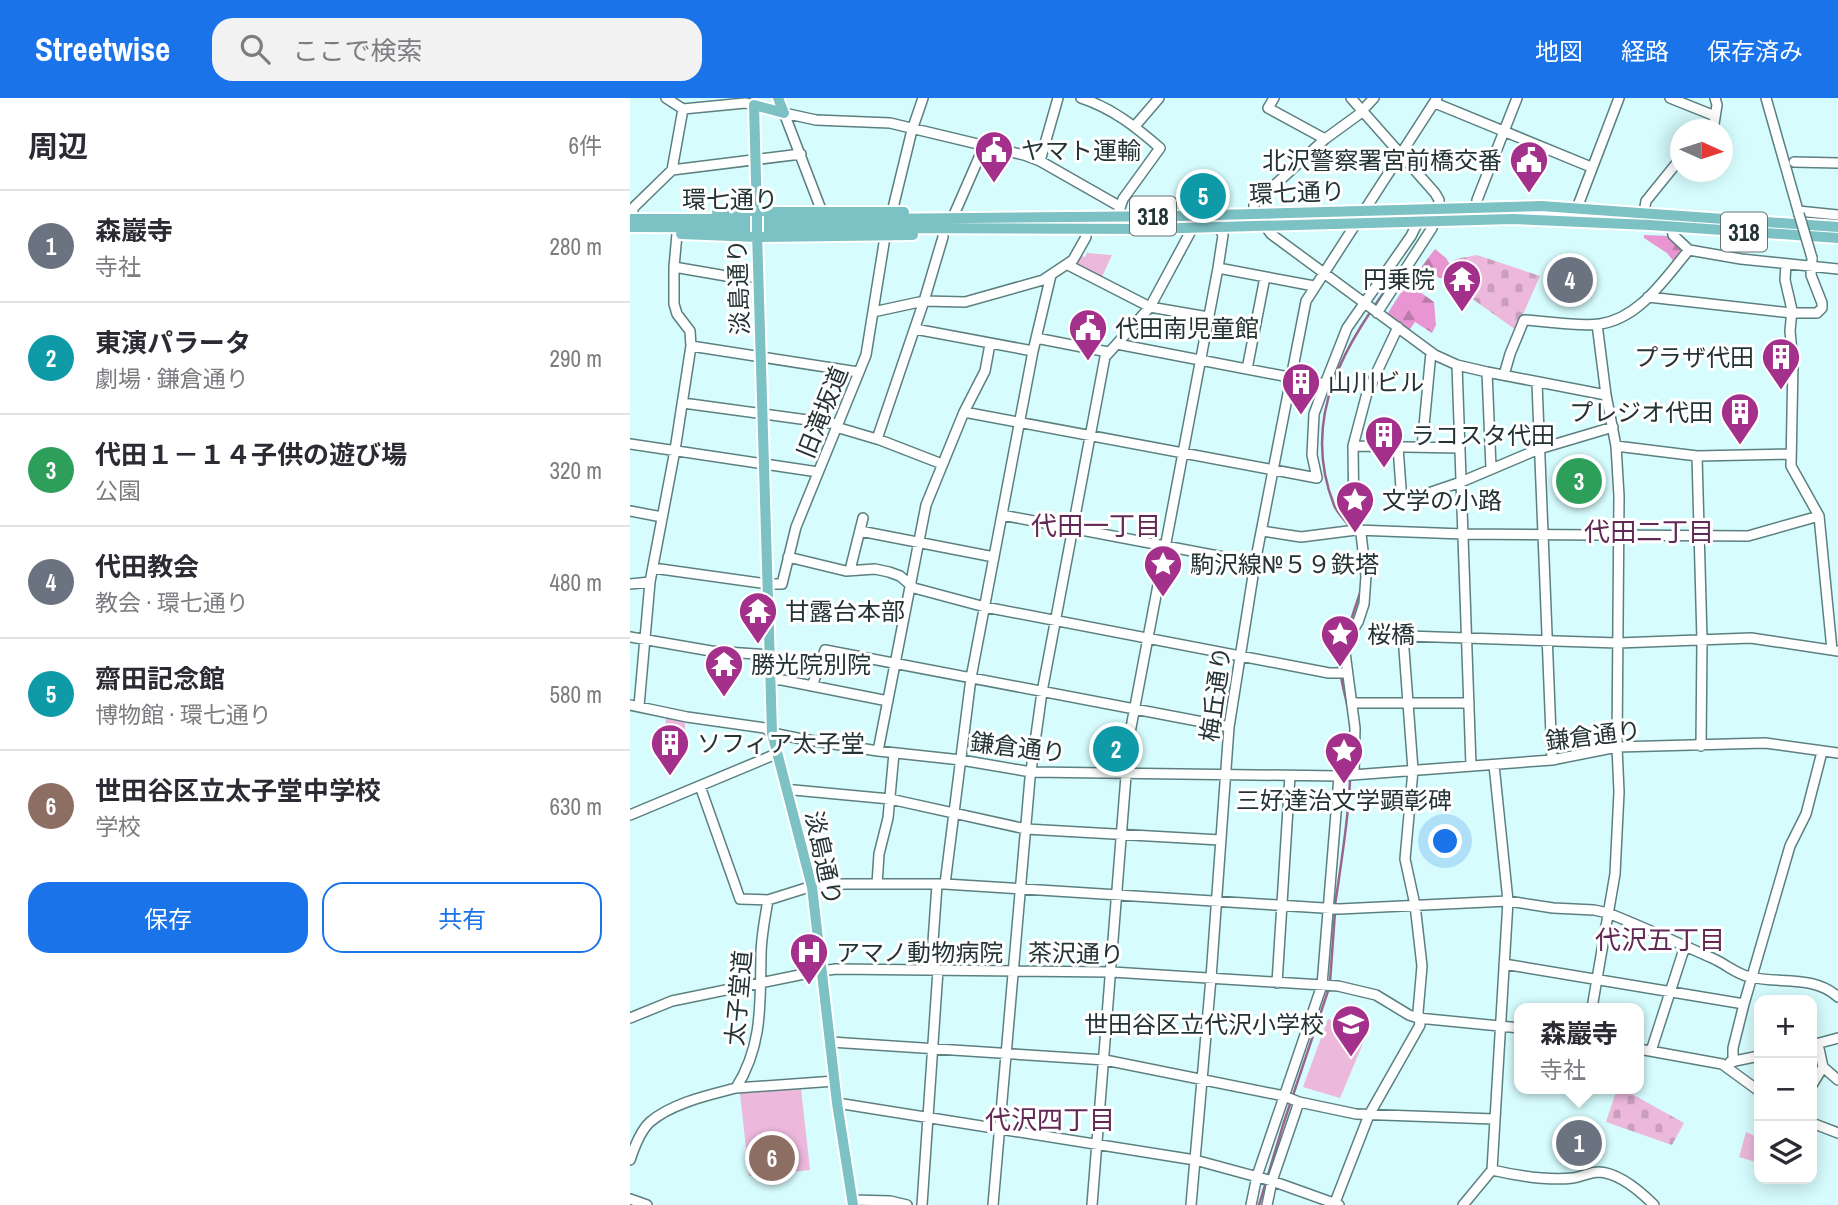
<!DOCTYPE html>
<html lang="ja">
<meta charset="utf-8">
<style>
body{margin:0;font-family:"Archivo Narrow","Noto Sans JP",sans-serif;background:#f2f2f3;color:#2b2b33}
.controls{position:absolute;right:21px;bottom:21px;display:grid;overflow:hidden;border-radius:14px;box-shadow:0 4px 18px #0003}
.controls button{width:63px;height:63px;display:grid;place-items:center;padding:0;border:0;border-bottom:2px solid #e1e1e2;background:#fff;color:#2b2b33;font:35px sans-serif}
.compass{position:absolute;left:1040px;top:21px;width:63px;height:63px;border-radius:50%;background:#fff;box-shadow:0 4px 18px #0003;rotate:93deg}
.you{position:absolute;left:816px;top:744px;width:24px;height:24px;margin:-18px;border:5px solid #fff;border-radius:50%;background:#1a73e8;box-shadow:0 0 0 10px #1a73e833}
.badge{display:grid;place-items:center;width:46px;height:46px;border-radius:50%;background:#1a73e8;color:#fff;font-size:23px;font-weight:700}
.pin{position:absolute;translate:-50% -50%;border:4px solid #fff;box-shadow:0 2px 7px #0006}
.popup{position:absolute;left:884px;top:905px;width:130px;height:91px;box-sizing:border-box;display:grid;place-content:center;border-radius:14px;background:#fff;filter:drop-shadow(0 2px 5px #0005);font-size:23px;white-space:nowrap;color:#7c7c81}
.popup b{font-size:26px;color:#2b2b33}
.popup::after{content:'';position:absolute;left:50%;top:100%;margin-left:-14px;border:14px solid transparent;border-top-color:#fff}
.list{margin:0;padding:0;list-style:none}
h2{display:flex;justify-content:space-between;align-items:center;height:91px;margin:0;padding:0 28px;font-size:30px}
h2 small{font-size:23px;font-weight:400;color:#7c7c81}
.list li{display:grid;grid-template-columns:46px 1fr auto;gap:21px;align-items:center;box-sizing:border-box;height:112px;padding:0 28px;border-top:2px solid #e1e1e2}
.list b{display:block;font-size:26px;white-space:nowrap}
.list p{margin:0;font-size:23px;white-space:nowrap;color:#7c7c81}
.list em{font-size:23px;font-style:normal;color:#7c7c81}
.actions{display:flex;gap:14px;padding:21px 28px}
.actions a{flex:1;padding:16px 0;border:2px solid #1a73e8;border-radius:21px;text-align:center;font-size:24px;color:#1a73e8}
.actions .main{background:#1a73e8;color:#fff}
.icon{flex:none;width:38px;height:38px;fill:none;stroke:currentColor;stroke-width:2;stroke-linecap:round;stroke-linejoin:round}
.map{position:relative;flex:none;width:1208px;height:1107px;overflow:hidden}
header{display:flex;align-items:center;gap:42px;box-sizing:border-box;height:98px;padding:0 35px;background:#1a73e8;color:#fff}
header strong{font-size:33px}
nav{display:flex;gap:38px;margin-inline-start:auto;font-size:24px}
.search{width:490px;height:63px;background:#f2f2f3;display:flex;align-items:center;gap:18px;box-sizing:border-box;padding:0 24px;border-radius:21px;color:#7c7c81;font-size:26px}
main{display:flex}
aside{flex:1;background:#fff}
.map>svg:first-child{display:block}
</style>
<header>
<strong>Streetwise</strong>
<div class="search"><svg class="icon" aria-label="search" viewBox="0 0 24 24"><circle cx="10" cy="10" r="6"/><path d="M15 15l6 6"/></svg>ここで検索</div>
<nav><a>地図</a><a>経路</a><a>保存済み</a></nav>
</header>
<main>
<aside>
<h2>周辺<small>6件</small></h2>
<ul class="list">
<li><span class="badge" style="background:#6b7280">1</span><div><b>森巖寺</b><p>寺社</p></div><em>280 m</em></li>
<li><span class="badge" style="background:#0f9aa8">2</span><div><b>東演パラータ</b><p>劇場 · 鎌倉通り</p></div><em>290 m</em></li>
<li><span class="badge" style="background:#2e9e5b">3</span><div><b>代田１－１４子供の遊び場</b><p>公園</p></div><em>320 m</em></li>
<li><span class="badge" style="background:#6b7280">4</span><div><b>代田教会</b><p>教会 · 環七通り</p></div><em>480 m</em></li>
<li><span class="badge" style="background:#0f9aa8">5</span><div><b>齋田記念館</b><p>博物館 · 環七通り</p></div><em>580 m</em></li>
<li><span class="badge" style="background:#8d6e63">6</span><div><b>世田谷区立太子堂中学校</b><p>学校</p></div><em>630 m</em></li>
</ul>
<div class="actions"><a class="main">保存</a><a>共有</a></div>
</aside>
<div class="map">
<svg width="1208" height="1107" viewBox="0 0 1208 1107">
<defs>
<pattern id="forest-firs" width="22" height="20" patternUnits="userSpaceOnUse" patternTransform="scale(1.75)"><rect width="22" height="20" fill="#e895d1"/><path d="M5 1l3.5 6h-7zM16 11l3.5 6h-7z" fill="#bc7aaa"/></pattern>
<pattern id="cemetery-stones" width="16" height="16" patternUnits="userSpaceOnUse" patternTransform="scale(1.75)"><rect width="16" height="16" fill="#ecb8dc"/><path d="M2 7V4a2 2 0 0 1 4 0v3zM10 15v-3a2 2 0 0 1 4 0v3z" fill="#ca9fbd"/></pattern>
</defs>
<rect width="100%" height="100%" fill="#d6fcfd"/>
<!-- forest -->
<path fill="url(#forest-firs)" d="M1014,137L1038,138L1052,152L1045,165L1037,155L1014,140Z
M805,151L816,160L824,173L813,180H809L804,176L794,182L786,176Z
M777,185L804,204L806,227L802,235L785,224L778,234L756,218Z"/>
<!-- cemetery -->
<path fill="url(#cemetery-stones)" d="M847,157L910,178L886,232L813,180L823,174L820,166L826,161Z
M987,991H993L1054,1025L1042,1047L976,1024Z"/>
<!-- park -->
<path fill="#ecb8dc" d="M457,155L482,157L471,181L446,168L451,158L455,159Z
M961,375L962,389L937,392L936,378Z
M36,616L55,621V638L35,637Z
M698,921L737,936L710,1000L673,989Z
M171,991L180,1072L119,1078L110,995Z
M1116,1034L1129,1040V1065L1109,1059Z"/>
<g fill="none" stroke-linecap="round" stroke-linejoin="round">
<!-- stream -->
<path stroke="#99658f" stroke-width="2.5" d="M720,429C715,422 707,415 704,407C669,318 716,245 768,175
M709,571L707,555L709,543L720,525L731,492
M705,807C714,747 724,685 720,625C719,609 713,593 711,578
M700,884L705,814
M629,1107L653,1027L699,890"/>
<!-- minor casing -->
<g stroke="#5c7f80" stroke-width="12">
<path id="minor" d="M36,0L53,11
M451,0C482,10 506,29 530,50L493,101L489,113
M644,0L638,10L695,41
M721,0L805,95L809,102V110
M1040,0L1085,18
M1136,0L1169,116
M805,5L961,69
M53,11L115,5L124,7
M154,15L186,22L260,25L394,57L410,63L489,108
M154,15L192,114
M505,28L529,0
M1083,32L1087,7L1085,0
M410,63L428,0
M1164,64L1208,65
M42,72L171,56
M847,109V102L887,0
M947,110L989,0
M1168,113L1208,117
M262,114L282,32L293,0
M1014,114L1016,103L1050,61
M3,115V110L42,72L53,11
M624,116V106L695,41L728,17L744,0
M323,119L354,48
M1042,128L1043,137L1059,152L1111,161L1208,171
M636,129L641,136L805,257L827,267L857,274L976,297
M1156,166L1155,182L1162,212L1160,233L1163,265L1161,368L1189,418L1202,552
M438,167L520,209L578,219
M44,169L102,179H128
M588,170L684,188
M1018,199L1162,215H1187L1192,210V205L1181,177L1182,160
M243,214L294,203L335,204L413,182L443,162L456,139L453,131
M747,215L802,130L804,122
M285,231L403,253
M406,240L478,254
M487,246L695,286
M61,248L228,274
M827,267L841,668
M617,271L635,179
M857,274L861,370
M874,277L880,256L894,222C918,223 946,229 970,226C1010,220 1034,181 1059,152
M907,285L922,662
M53,305L207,326
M334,314L687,380L682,357L684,316L695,286L717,230L781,138L789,122
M206,329L250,342L312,366
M247,341L294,203L313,139V131
M0,346L188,374
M723,348L829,350
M986,348L1067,358L1160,356
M768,349L772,404L831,384L909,351L983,329
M792,349L801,254
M1067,358L1072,542L1071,648
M0,413L32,419
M372,417L625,465
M230,433L364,459
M632,433L671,439L726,432L833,436L1118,438L1189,418
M158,459L216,473L245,471L259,474L270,478L284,490L355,509L699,575H717
M23,470L138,486H152L166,429L236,257L255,139
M220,472L233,420
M0,486L20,484
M747,537L988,545L1121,540L1208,553
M0,539L81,553L141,557
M141,582H152L258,603
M182,588L195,552L599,629
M722,605H839
M0,607L57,619L135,630L142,635L172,641L248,653L331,662L401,674L709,678L922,662L987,649L1135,645L1208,655
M9,608L20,484L45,352L61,248L60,233L47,216L44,206V169L47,136
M248,653L296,407L334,314L355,273L360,246
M864,667L878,803L862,1072C888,1078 916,1083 943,1080C951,1079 960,1074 969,1074C989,1075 1011,1094 1024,1107
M724,676L725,630L714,547L728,524L734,506L736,478L731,436L724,425L723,348L737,295L768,229
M70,688L110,801L138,802L189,786H315L709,811L878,803L923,810L964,812L978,815C1013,829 1048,845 1082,860C1096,866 1106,876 1120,879C1150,886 1184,877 1208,899
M157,693L164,692L260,701L396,731L590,742
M0,717L146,656
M247,786L249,756L258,720L264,655
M315,786L341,580L403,253L421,177
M874,866L1114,906
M301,872L307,787
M647,885L660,678
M962,910L985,776L989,694L987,649L989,398L986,348L976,297L967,226
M0,920L42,903L184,874L206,871L482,874L708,888L746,897L779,917L788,920L890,930
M201,944L475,962L654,998L669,1004L726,1016L864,1021
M1182,947L1208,940
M1009,951L1092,966L1129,993
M1021,953L1055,848
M1100,964L1129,958
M1103,964V950L1114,906L1160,748L1176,716L1192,654
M1193,969L1208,982
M1182,987L1193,969L1188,946
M106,990L205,983
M207,1005L565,1062L642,1083L709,1107
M1182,1025L1208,1035
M0,1062C4,1050 10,1033 20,1024C42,1005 79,997 106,990C133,947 130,905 131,857C131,839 135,820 138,802
M0,1101L17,1107
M222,1102L260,1103L277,1107
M292,1107L308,872
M363,1107L400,680L412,594L475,259L520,209L562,131
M462,1107L499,640L588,170L593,137L589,130
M561,1107L581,880L599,629L625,465L676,203L807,0
M621,1107L627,1078L692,887L709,678
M637,1107L642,1083L669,1004
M704,1107L739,1017L790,927L788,914L792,868L785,807L775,761L783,672L773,538
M833,1107L862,1072"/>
</g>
<!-- major casing -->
<g stroke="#fff" stroke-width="14">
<path id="major" d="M148,0L154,15
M87,114H274
M127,118L124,7L154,15
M0,121H245L550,118L911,108L1208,129
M0,129L517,131L882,121L1020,127L1208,140
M127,134L142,635L182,789L207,1005L223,1107
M51,136L127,139L283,137"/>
</g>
<!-- minor -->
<use href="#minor" stroke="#fff" stroke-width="9"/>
<!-- major -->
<use href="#major" stroke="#7cc1c4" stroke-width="10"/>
<!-- minor-bridge casing -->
<g stroke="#5c7f80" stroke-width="12" stroke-linecap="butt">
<path id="minor-bridge" d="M1169,116L1182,160"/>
</g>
<!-- major-bridge casing -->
<g stroke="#fff" stroke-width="14" stroke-linecap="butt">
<path id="major-bridge" d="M127,118V134"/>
</g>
<!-- minor-bridge -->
<use href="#minor-bridge" stroke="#fff" stroke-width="9"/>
<!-- major-bridge -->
<use href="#major-bridge" stroke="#7cc1c4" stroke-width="10"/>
</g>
<!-- icons -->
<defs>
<g id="civic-pin" transform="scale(2.0125)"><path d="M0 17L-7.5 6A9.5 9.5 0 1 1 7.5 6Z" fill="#a3308b" stroke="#fff"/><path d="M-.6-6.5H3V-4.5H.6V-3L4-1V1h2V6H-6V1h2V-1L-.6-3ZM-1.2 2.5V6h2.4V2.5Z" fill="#fff"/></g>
<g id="temple-pin" transform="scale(2.0125)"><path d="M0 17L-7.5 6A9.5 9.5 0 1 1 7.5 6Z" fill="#a3308b" stroke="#fff"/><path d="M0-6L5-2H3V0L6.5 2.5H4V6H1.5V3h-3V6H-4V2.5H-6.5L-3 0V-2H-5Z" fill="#fff"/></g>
<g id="building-pin" transform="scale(2.0125)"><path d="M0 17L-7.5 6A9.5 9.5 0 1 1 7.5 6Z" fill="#a3308b" stroke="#fff"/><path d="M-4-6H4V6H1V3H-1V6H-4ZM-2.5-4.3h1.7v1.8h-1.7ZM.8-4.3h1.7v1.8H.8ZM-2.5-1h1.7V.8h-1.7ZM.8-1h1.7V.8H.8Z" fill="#fff"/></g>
<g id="sight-pin" transform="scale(2.0125)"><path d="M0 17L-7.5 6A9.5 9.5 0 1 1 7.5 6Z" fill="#a3308b" stroke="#fff"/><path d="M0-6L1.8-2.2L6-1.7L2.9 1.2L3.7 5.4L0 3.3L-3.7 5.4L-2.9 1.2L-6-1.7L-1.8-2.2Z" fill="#fff"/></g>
<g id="hospital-pin" transform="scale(2.0125)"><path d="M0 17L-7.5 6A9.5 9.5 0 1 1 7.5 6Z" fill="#a3308b" stroke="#fff"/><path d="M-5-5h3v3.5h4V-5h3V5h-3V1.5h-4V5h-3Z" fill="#fff"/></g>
<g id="school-pin" transform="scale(2.0125)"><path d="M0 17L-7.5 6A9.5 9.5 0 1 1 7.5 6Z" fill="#a3308b" stroke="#fff"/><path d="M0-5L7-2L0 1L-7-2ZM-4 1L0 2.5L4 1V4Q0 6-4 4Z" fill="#fff"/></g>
</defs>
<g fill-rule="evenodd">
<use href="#civic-pin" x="364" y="52"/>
<use href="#civic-pin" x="899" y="62"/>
<use href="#temple-pin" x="832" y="181"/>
<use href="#civic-pin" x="458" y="230"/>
<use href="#building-pin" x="1151" y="259"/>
<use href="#building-pin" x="671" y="284"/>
<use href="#building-pin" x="1110" y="314"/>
<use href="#building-pin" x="754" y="337"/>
<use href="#sight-pin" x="725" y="402"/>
<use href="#sight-pin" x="533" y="466"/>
<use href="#temple-pin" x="128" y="513"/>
<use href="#sight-pin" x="710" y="536"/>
<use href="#temple-pin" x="94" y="566"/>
<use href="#building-pin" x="40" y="645"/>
<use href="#sight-pin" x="714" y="653"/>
<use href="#hospital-pin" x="179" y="854"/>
<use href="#school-pin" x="721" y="926"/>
</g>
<g text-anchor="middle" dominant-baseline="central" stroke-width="6" stroke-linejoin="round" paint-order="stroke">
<!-- shield labels -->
<g fill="#fff" stroke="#667070" stroke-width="2">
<rect x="500" y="98.5" width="46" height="39" rx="5"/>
<rect x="1091" y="114.5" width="46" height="39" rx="5"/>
</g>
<g font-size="23" font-weight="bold" fill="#243333">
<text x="523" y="118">318</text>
<text x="1114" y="134">318</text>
</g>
<!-- poi labels -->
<g font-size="24" fill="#243333" stroke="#fff" text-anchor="start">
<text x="391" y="52">ヤマト運輸</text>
<text x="872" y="62" text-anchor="end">北沢警察署宮前橋交番</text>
<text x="805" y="181" text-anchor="end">円乗院</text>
<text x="485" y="230">代田南児童館</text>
<text x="1124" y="259" text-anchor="end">プラザ代田</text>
<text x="698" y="284">山川ビル</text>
<text x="1083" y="314" text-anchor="end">プレジオ代田</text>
<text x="781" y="337">ラコスタ代田</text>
<text x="752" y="402">文学の小路</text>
<text x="560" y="466">駒沢線№５９鉄塔</text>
<text x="155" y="513">甘露台本部</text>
<text x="737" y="536">桜橋</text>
<text x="121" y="566">勝光院別院</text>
<text x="67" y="645">ソフィア太子堂</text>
<text x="714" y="702" text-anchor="middle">三好達治文学顕彰碑</text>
<text x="206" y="854">アマノ動物病院</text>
<text x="694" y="926" text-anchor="end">世田谷区立代沢小学校</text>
</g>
<!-- street labels -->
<g font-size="24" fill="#243333" stroke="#fff">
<text transform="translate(667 94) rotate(-2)">環七通り</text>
<text x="100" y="101">環七通り</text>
<text transform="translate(108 189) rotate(-92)">淡島通り</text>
<text transform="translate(192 314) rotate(-68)">旧滝坂道</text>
<text transform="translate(585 596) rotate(-82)">梅丘通り</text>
<text transform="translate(963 637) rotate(-7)">鎌倉通り</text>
<text transform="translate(388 649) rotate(7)">鎌倉通り</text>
<text transform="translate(194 760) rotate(78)">淡島通り</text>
<text transform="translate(446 855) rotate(1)">茶沢通り</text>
<text transform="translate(108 900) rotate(-85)">太子堂道</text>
</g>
<!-- neighbourhood labels -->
<g font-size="26" fill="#622954" stroke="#fff">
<text x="466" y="427">代田一丁目</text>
<text x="1019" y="433">代田二丁目</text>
<text x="1030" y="841">代沢五丁目</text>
<text x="420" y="1021">代沢四丁目</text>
</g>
</g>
</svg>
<div class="controls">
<button>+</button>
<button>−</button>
<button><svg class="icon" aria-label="layers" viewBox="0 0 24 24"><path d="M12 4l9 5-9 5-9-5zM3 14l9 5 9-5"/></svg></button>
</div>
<svg class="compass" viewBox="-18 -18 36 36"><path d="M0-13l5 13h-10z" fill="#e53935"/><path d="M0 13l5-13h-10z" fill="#7c7c81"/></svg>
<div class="you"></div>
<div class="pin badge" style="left:949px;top:1045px;background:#6b7280">1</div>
<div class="popup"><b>森巖寺</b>寺社</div>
<div class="pin badge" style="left:486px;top:651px;background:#0f9aa8">2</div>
<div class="pin badge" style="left:949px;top:383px;background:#2e9e5b">3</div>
<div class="pin badge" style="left:940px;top:182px;background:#6b7280">4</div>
<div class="pin badge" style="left:573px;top:98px;background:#0f9aa8">5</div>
<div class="pin badge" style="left:142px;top:1060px;background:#8d6e63">6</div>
</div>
</main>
